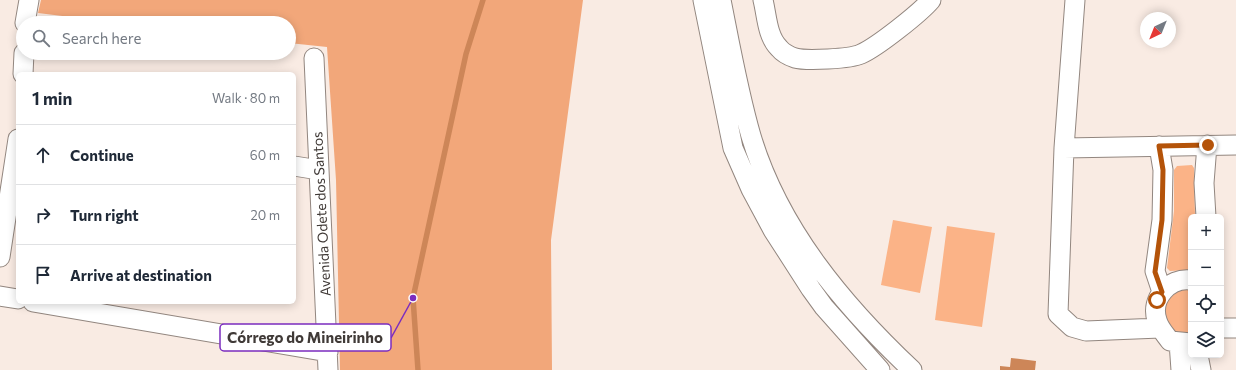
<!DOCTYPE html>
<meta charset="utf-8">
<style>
body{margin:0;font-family:Commissioner,sans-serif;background:#f2f2f3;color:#1f2937}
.controls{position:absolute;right:12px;bottom:12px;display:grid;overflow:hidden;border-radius:6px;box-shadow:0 2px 10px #0003}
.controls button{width:36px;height:36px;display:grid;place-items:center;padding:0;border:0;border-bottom:1px solid #e0e1e3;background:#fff;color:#1f2937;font:20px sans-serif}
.compass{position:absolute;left:1140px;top:12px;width:36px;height:36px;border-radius:50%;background:#fff;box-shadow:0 2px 10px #0003;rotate:223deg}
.stop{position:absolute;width:12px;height:12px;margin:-9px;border:3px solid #b45309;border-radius:50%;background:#fff}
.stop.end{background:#b45309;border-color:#fff;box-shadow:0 1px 4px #0008}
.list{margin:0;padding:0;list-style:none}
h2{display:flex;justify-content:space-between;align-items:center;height:52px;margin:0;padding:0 16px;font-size:17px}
h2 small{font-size:13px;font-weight:400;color:#747a83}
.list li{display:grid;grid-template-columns:26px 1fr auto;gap:12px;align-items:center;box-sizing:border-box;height:60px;padding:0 16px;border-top:1px solid #e0e1e3}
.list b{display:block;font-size:15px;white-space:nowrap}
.list em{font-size:13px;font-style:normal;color:#747a83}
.icon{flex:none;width:22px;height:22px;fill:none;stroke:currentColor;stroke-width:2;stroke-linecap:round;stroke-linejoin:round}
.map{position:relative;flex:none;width:1236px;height:370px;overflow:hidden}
.search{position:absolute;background:#fff;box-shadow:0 2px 10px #0003;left:16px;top:16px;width:280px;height:44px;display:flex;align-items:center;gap:10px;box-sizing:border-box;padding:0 14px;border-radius:22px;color:#747a83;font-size:15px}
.panel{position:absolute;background:#fff;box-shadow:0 2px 10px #0003;left:16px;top:72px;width:280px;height:232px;border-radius:6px}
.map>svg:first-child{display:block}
</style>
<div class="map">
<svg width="1236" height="370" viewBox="0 0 1236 370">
<rect width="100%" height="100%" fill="#f9ebe3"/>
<!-- green -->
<path fill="#fbb387" d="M1192,165L1194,168L1195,217H1191V270L1170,271L1167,268L1174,211V170L1177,166Z
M893,220L932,227L920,293L881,285Z
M947,226L995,233L982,327L935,320Z
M1185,289H1191V336C1186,335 1179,335 1175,333C1156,319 1163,295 1185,289Z"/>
<!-- forest -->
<path fill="#f2a77a" d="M41,0H583L551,240L552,370H340L336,180L327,47L289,43V23H119L38,13Z"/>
<!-- water -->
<path fill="#cd8658" d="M1011,358L1036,361L1035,370H1000V366L1010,367Z"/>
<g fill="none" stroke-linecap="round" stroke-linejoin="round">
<!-- stream -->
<path stroke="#cd8658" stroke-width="5.5" d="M418,370L413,298L466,54L483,0"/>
<!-- minor casing -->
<g stroke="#92867f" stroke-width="21">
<path id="minor" d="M703,0L733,148L751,189L773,230L811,289L824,307L880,370
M721,0C730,45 738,91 751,136C779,229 843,305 912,370
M763,0C767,16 767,36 779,48C783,53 789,56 795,58C806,61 850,59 861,54C877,47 920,13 931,0
M1075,0L1064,148L1058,314L1072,327L1086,331L1160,328
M25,23L29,0
M314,58L328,370
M23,74L24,53
M1159,146L1163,170L1162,220L1155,271L1162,292
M1064,148L1236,145
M294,166L319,170
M1206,217L1204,183L1207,145
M0,257L18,139
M1191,280C1169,277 1150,299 1157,320C1159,328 1165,334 1170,341L1191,343
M0,296L18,299
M33,302L328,352
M1221,328H1236
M1179,342L1181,370
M1198,355L1201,370"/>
</g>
<!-- minor -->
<use href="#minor" stroke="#fff" stroke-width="19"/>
</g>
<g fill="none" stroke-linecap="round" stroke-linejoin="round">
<!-- route -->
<path stroke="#b45309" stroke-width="5" d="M1157,300L1162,292L1155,272L1162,220L1163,170L1159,146L1208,145"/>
</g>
<g text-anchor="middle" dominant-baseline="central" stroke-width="4" stroke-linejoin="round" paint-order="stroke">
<!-- street labels -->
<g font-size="14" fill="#403a37" stroke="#fff">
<text transform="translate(321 214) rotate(-93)">Avenida Odete dos Santos</text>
</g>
</g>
<!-- callouts -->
<path fill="none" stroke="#7b2cbf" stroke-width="1.5" d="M413 298L391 338"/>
<circle fill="#7b2cbf" stroke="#fff" stroke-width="1.5" cx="413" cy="298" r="4"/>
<rect fill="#fff" stroke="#7b2cbf" stroke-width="1.5" x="220" y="324" width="171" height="27" rx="4"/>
<g font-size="15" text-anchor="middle" font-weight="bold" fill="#403a37">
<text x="305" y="343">Córrego do Mineirinho</text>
</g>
</svg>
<div class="controls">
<button>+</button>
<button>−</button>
<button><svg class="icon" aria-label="locate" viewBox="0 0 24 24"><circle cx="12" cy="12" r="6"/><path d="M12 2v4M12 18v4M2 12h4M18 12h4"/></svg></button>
<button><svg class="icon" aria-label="layers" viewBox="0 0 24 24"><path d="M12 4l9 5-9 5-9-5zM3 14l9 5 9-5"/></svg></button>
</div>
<svg class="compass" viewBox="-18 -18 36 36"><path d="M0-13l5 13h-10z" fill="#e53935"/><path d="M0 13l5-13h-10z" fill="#747a83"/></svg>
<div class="stop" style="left:1157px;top:300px"></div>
<div class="stop end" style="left:1208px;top:145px"></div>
<div class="search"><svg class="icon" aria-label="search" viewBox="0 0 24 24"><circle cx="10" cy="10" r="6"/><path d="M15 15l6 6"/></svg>Search here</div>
<section class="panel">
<h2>1 min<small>Walk · 80 m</small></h2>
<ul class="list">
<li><svg class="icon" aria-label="ahead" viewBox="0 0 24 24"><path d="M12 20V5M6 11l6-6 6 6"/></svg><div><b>Continue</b></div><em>60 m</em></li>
<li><svg class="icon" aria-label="right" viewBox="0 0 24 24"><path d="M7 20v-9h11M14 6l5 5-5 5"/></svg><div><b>Turn right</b></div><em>20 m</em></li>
<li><svg class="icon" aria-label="arrive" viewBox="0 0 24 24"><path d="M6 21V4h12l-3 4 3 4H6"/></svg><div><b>Arrive at destination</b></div></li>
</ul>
</section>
</div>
